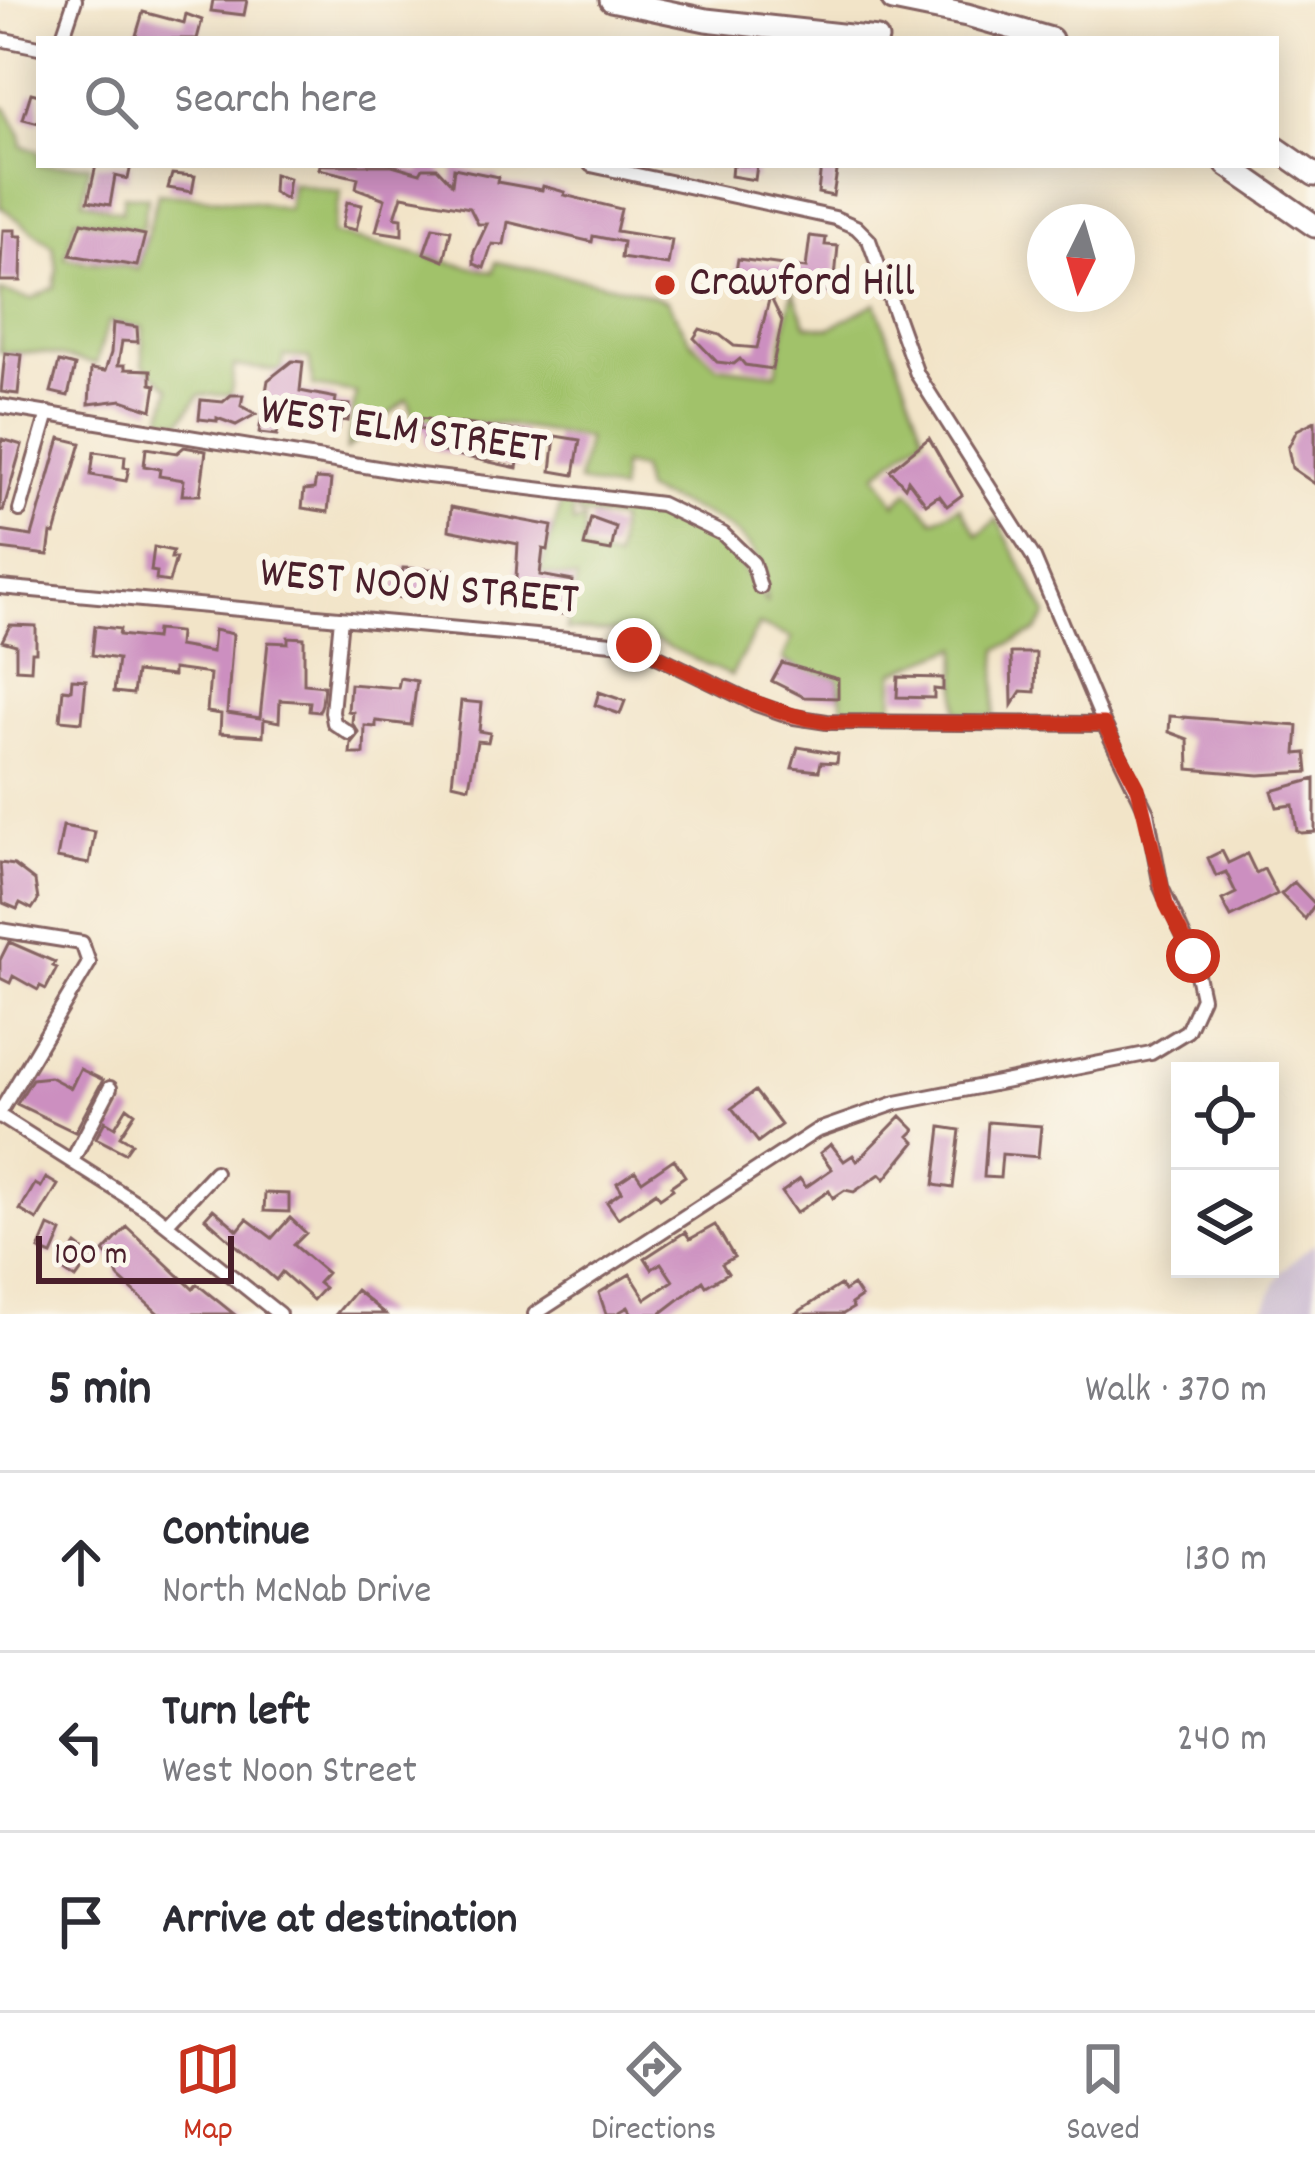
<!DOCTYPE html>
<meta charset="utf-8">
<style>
body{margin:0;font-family:Dekko,sans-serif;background:#f2f2f3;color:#2b2b33}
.controls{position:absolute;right:36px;bottom:36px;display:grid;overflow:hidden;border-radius:0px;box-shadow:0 6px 30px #0003}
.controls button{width:108px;height:108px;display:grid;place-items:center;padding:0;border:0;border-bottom:3px solid #e1e1e2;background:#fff;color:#2b2b33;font:60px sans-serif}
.compass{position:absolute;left:1027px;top:204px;width:108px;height:108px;border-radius:50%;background:#fff;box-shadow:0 6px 30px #0003;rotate:185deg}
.scale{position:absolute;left:36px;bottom:30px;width:198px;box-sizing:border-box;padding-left:12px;border:6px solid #4a1f2b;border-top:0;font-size:33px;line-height:42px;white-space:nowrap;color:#4a1f2b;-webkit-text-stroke:9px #fbf7ec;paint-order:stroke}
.stop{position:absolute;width:36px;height:36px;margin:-27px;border:9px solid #c8321e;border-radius:50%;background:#fff}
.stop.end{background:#c8321e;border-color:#fff;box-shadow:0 3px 12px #0008}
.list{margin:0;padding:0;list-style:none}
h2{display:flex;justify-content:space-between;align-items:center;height:156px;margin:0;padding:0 48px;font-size:51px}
h2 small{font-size:39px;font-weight:400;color:#7c7c81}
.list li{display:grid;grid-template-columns:78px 1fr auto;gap:36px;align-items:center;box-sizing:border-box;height:180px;padding:0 48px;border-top:3px solid #e1e1e2}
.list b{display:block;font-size:45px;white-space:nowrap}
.list p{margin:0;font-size:39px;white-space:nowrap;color:#7c7c81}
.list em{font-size:39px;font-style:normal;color:#7c7c81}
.icon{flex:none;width:66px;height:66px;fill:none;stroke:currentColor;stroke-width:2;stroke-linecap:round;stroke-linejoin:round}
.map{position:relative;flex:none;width:1315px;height:1314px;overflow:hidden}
.search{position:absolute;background:#fff;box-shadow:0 6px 30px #0003;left:36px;right:36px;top:36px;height:132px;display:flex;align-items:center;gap:30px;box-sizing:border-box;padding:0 42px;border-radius:0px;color:#7c7c81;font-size:45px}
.sheet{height:696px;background:#fff}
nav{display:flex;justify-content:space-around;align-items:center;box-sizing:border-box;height:168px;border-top:3px solid #e1e1e2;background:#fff;font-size:33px;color:#7c7c81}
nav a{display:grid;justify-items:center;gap:6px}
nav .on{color:#c8321e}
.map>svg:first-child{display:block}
</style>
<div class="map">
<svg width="1315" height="1314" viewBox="0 0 1315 1314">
<rect width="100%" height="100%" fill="#fbf7ec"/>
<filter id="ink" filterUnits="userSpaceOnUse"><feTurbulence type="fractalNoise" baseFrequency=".00833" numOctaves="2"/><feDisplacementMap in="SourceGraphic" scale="24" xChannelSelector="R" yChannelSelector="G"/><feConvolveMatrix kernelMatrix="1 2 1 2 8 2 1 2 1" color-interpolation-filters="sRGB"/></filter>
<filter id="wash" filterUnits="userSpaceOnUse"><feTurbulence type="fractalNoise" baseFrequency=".004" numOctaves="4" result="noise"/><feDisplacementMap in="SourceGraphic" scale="48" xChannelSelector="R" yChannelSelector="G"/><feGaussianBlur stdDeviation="2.7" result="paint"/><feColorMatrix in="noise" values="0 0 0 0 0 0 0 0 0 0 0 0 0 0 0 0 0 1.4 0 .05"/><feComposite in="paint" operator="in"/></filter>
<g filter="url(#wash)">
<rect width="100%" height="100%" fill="#f2e4c8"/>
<!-- industrial -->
<path fill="#cdbed2" d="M1315,1243V1314H1262L1281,1271Z"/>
<!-- green -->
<path fill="#a1c26b" stroke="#76704b" stroke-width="3" d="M0,106L7,109L21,135L22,146L39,151V165H89L83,201L122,212L124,195L148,197L142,230L76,218L65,258C90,265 114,261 138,270L158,193L254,202L288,209L292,183L341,192L332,234C387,246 438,261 493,272L496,262L631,289L667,301L690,340L717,366L776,373L793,290L806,325L830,328L876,303L924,435L876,474L896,504L908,491L934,520L960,506L978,535L997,519L1047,615L1036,632L998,649L994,716L957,712L958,647L894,672L893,709L843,707L838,679L804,671L783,660L792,638L759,625L731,676L639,633L566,630L577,579L540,573L563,498H572L573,524L584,520L583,551L616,560L619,520L578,515V502L660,510L696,528L732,553L767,604C765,592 765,577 761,566C744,521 684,507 644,491L640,469L622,465L620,492L578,482L587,438L500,424L414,420L408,399L346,450L356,393L313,386L309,358L284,356L281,371L234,366L231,395H199L181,421L162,418L170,388L143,364V327L108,322L96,364L44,353L0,352V291L31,299L54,287L57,269L53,246L0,206Z"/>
<g id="blocks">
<!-- building -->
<path fill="#cc8fc0" d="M213,0H247L244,15L211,11Z
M143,12L184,23L186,14L202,20L197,39H135Z
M31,93L39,95V123L23,119Z
M96,165H131L128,179L115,176L110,205L88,201Z
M320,165H392L420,173L423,168H437L452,184L454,168L498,177L497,182L542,190L543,186L565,192L564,195L621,209L616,231L672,240L668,265L621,258L623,242L593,236L592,242L508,222L504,245L492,244L484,268L474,264V252L487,224H478L470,208L402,196L395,217L402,218V235L376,231L385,199L356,188L358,178L319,169Z
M732,165H757L755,180L731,176Z
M821,165H838L833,196L818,193Z
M172,174L195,176L192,192L168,188Z
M274,174L289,178L286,199L273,192Z
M347,202L362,205L356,230L342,227Z
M82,222L145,235L137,266L70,255Z
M433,227L451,230L444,261L424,253Z
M3,230H15V236H22L21,281H0Z
M810,236L826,238L825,245L838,246L834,289L830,292L764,284L768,291L734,283L738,259L806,268Z
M770,296L782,321L772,369L745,365L740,359L734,364L717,362L694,338L700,329L720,335L734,346L757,348Z
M113,323L137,327L138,342L122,341L118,365H125V369L151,370V384L156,385L152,410L122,400L89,404L91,369L105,371L111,353Z
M5,353L22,355L18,394L1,392Z
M292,361L303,362L300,391L336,398L335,404L350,405L348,421L340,420L339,429L279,419L277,435L259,433L268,380Z
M59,362L75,366L68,396L51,392Z
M231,395H243L241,406L256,414L236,425L217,418V421L199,419L201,400L223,402Z
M420,418L524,432L517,468L439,451L425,443L426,431L420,429Z
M1315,421V484L1292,468L1288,448L1297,430Z
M555,436L580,440L574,475L551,471Z
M60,438L81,443L55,534L51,533L48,555L0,549V531L32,536Z
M929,438L962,495L947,506L939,495L926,504L908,480L905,487L890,470Z
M2,439L22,445L3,511L0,510Z
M184,447L206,451L200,495H182L184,480L159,476L160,469L144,466L146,448L177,453Z
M94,452L125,456L124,467L129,468L126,481L91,475Z
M316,479L331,480L328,512L302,508L304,490L314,489Z
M451,507L552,526L548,550L543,549L540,575L573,581L568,615L539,610L542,596L515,594L518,544L449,530Z
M591,518L616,527L611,551L584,546Z
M154,547L173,551L171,558H176L169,582L156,580L157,572L151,571Z
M403,568L451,570L449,594L417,591L416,599L394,597L395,582H401Z
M10,625L36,626V652H32L31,670L16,669V645L2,641Z
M95,626L120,629L119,635L155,639L156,630L179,632L178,646L212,652L214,630L233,634L227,713L260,718L268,642L288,643V637L304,638V684L324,686L322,704L319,712L309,711L310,702L280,700L279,722L264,719L263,736L220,733L221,714L207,712L210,674L173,669V676L136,672L133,694L114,692L118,659L92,655Z
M1011,653H1036L1035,692L1021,691L1012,705Z
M782,663L838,679V698L804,697L772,681Z
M898,677L943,678V690L934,689V698L897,697Z
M400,678L417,681L411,725L376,721V727L365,726L364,754H350L351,743L359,733L352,723L353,712L348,711L350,684L398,688Z
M72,679L86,680L82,722L60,720L63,689L71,690Z
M599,692L625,701L620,714L595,705Z
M461,701L482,703L479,731L490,733L488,742L477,741L469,787L452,783Z
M1170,716L1298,726L1296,754L1306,753L1308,772L1259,775L1189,769L1188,739L1169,732Z
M798,747L838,754L837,763L821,762L819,771L792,768Z
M1315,779V832L1301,833L1297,831L1293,805L1277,807L1272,791Z
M63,826L95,832L89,864L57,858Z
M1222,851L1228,863L1247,854L1256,873L1264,869L1277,894L1231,917L1222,900L1236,893L1226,872L1216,876L1208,858Z
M0,863L14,865L35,881L38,900L32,909L20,903L17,909L3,903Z
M1294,882L1315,904L1305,919L1281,894Z
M9,942L55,962L53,966L57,968L46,989L40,986L38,990L13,976L10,983L0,978V960Z
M80,1069L103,1080L75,1132L17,1104L32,1079L50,1077L71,1088Z
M755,1091L781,1125L758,1142L732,1108Z
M127,1107L135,1113L120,1136L132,1143L125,1153L96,1138L105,1121L115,1127Z
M901,1116L915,1130L909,1136L915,1142L885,1179L880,1174L854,1192L845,1190L833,1198L829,1191L796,1213L782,1192L800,1179L806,1187L832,1169L820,1153L831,1144L844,1161L853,1155L857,1161Z
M988,1122L1041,1126L1038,1157L1002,1154L1000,1178L984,1177Z
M941,1127L960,1130L953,1188L934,1185Z
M674,1159L685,1176L671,1186L673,1189L660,1198L656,1192L618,1218L607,1202L622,1191L617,1183L635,1171L642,1181Z
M46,1178L58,1185L37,1220L20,1210L35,1184L41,1187Z
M265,1193L289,1194V1212L264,1211Z
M213,1209L238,1230L247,1219L272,1238L290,1218L306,1233L294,1245L327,1273L318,1283L324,1288L313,1300L282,1272L276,1280L205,1218Z
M715,1225L734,1257L722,1264L728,1273L706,1286L703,1281L660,1314H632L628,1307L616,1314H606L599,1293L630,1274L646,1299L673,1281L661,1263L652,1269L645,1258L685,1232L690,1239Z
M49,1226L62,1232L52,1255L39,1250Z
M127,1227L193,1289L197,1284L234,1314H159L119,1278L116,1271L120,1267L104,1252Z
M76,1245L92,1257L76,1279L60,1268Z
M840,1285L844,1291L853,1285L861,1297L851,1304L853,1308L843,1314H795Z
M356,1290L385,1314H336Z"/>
</g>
</g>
<g filter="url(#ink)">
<use href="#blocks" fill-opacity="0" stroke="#856462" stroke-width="3"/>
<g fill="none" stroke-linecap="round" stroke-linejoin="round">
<!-- minor casing -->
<g stroke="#856462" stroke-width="18">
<path id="minor" d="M0,39L39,47
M62,39L75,0
M0,406L420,475L661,504L723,534L753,563L760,587
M20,510L48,413
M0,587L634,645L756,704L794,717L827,722L1104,724
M341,618L332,712L334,723L349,733
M0,930L82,943L89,963L0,1112
M0,1116L151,1212L279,1314
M72,1161L110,1088
M166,1224L215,1172
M535,1314L816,1131L896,1103L1151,1053L1187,1031L1202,998L1193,956L1161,887L1147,812L1104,724L1034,558L917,374L869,240L856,227L835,218L591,165"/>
</g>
<!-- motorway casing -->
<g stroke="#856462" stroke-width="27">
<path id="motorway" d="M611,0L706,20L877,39
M893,0L967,15L1051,39
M1276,148L1315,175
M1227,165L1315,226"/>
</g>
<!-- minor -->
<use href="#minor" stroke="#fff" stroke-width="12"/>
<!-- motorway -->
<use href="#motorway" stroke="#fff" stroke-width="21"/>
</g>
</g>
<g fill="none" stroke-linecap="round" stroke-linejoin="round" filter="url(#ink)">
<!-- route -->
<path stroke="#c8321e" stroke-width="15" d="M634,645C698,674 757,712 826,722L1104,724L1138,788L1166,904L1193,956"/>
</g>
<!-- markers -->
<circle fill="#c8321e" stroke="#fbf7ec" stroke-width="4.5" cx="665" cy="285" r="12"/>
<g text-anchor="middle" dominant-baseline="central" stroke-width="12" stroke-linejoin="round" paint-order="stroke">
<!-- poi labels -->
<g font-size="45" fill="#4a1f2b" stroke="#fbf7ec" text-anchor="start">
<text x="689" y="285">Crawford Hill</text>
</g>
<!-- street labels -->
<g font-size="45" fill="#4a1f2b" stroke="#fbf7ec">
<text transform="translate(403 432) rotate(8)">WEST ELM STREET</text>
<text transform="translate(419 589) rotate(5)">WEST NOON STREET</text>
</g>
</g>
</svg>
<div class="controls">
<button><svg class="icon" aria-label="locate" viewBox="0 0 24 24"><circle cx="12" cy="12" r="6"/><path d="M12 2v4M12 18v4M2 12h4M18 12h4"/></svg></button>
<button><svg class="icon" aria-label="layers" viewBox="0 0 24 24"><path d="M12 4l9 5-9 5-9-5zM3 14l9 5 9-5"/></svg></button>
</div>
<svg class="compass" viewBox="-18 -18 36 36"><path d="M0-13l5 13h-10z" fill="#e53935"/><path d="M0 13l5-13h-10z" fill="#7c7c81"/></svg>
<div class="scale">100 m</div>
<div class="stop" style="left:1193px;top:956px"></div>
<div class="stop end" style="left:634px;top:645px"></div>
<div class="search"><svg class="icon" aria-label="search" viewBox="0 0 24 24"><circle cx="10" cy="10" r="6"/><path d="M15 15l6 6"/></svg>Search here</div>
</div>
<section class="sheet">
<h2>5 min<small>Walk · 370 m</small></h2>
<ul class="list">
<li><svg class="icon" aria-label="ahead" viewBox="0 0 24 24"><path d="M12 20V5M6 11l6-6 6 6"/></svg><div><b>Continue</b><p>North McNab Drive</p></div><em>130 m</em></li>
<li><svg class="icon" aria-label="left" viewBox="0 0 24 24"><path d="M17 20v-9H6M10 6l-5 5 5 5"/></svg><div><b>Turn left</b><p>West Noon Street</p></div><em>240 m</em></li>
<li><svg class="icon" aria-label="arrive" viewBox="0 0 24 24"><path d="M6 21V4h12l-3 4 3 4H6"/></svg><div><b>Arrive at destination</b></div></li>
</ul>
</section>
<nav>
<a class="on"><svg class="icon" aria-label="map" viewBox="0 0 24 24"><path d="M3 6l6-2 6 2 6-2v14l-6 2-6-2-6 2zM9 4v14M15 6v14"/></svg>Map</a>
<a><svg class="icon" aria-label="directions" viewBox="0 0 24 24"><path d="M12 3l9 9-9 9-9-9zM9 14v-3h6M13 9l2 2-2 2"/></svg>Directions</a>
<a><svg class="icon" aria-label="saved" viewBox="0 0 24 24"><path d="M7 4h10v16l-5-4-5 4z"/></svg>Saved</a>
</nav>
